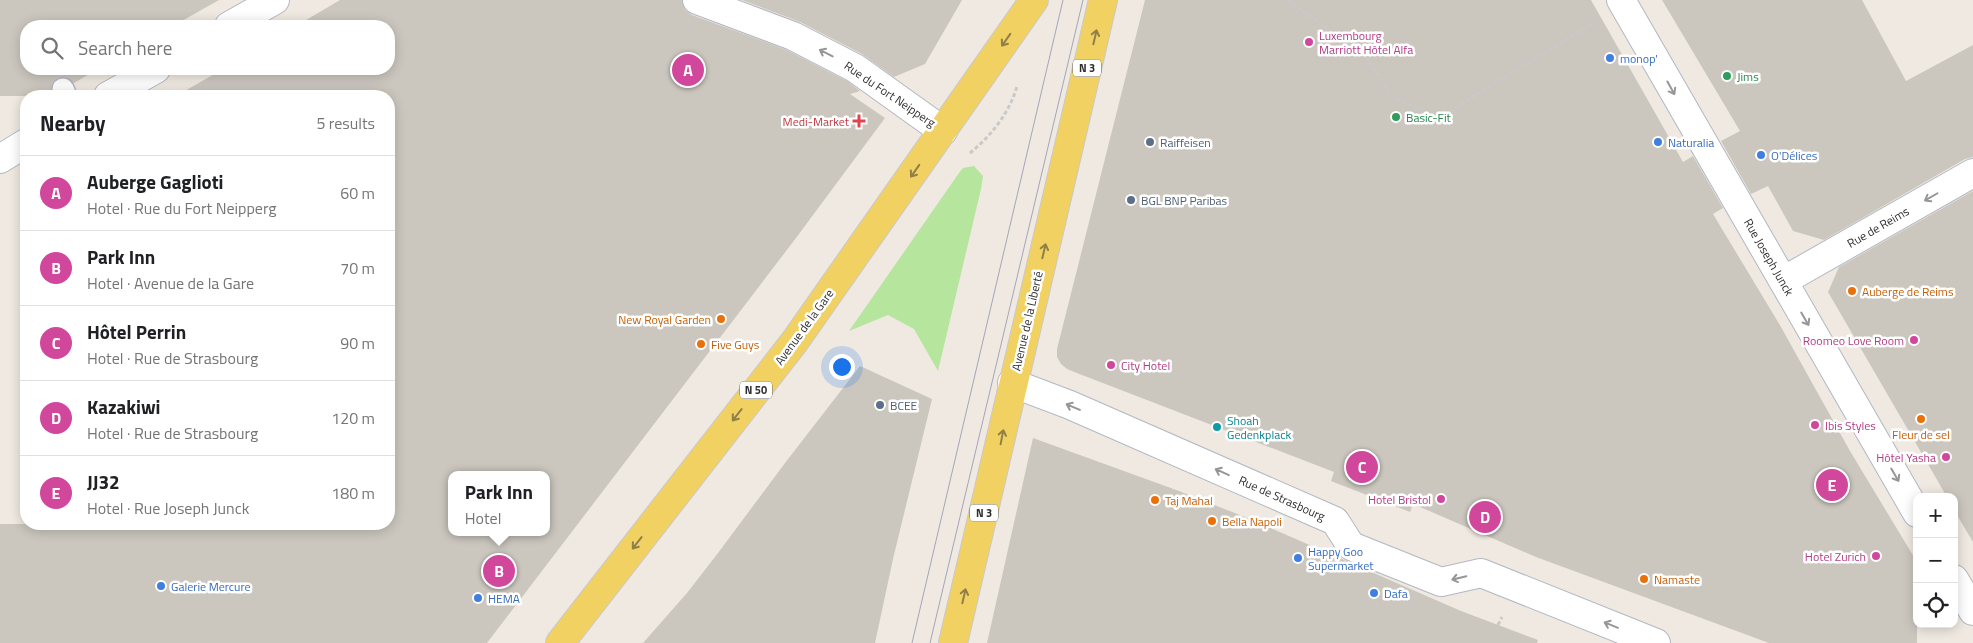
<!DOCTYPE html>
<meta charset="utf-8">
<style>
body{margin:0;font-family:"Titillium Web",sans-serif;background:#f6f6f6;color:#202124}
.controls{position:absolute;right:15px;bottom:15px;display:grid;overflow:hidden;border-radius:10px;box-shadow:0 2px 12px #0003}
.controls button{width:45px;height:45px;display:grid;place-items:center;padding:0;border:0;border-bottom:1px solid #e0e0e0;background:#fff;color:#202124;font:25px sans-serif}
.you{position:absolute;left:841px;top:366px;width:18px;height:18px;margin:-12px;border:4px solid #fff;border-radius:50%;background:#1a73e8;box-shadow:0 0 0 8px #1a73e833}
.badge{display:grid;place-items:center;width:32px;height:32px;border-radius:50%;background:#4264fb;color:#fff;font-size:16px;font-weight:700}
.pin{position:absolute;translate:-50% -50%;border:2px solid #fff;box-shadow:0 1px 5px #0006}
.popup{position:absolute;left:448px;top:471px;width:102px;height:65px;box-sizing:border-box;display:grid;place-content:center;border-radius:10px;background:#fff;filter:drop-shadow(0 1px 4px #0005);font-size:16px;white-space:nowrap;color:#757577}
.popup b{font-size:19px;color:#202124}
.popup::after{content:'';position:absolute;left:50%;top:100%;margin-left:-10px;border:10px solid transparent;border-top-color:#fff}
.list{margin:0;padding:0;list-style:none}
h2{display:flex;justify-content:space-between;align-items:center;height:65px;margin:0;padding:0 20px;font-size:21px}
h2 small{font-size:16px;font-weight:400;color:#757577}
.list li{display:grid;grid-template-columns:32px 1fr auto;gap:15px;align-items:center;box-sizing:border-box;height:75px;padding:0 20px;border-top:1px solid #e0e0e0}
.list b{display:block;font-size:19px;white-space:nowrap}
.list p{margin:0;font-size:16px;white-space:nowrap;color:#757577}
.list em{font-size:16px;font-style:normal;color:#757577}
.icon{flex:none;width:28px;height:28px;fill:none;stroke:currentColor;stroke-width:2;stroke-linecap:round;stroke-linejoin:round}
.map{position:relative;flex:none;width:1973px;height:643px;overflow:hidden}
.search{position:absolute;background:#fff;box-shadow:0 2px 12px #0003;left:20px;top:20px;width:375px;height:55px;display:flex;align-items:center;gap:12px;box-sizing:border-box;padding:0 18px;border-radius:20px;color:#757577;font-size:19px}
.panel{position:absolute;background:#fff;box-shadow:0 2px 12px #0003;left:20px;top:90px;width:375px;height:440px;border-radius:20px}
.map>svg:first-child{display:block}
</style>
<div class="map">
<svg width="1973" height="643" viewBox="0 0 1973 643">
<rect width="100%" height="100%" fill="#efe9e1"/>
<!-- green -->
<path fill="#b6e59e" d="M974,166L983,176L981,189L938,371L914,329L888,315L849,331L959,173L963,168Z"/>
<!-- building -->
<path fill="#cbc7bf" fill-rule="evenodd" d="M0,0H219L173,26H26V69H98L74,83L65,77L58,78L53,82L51,88L52,95L50,96H0Z
M340,0H682L685,10L692,15L787,50L847,81L860,91L850,94L885,118L796,238L487,643H0V524H389V96H176L223,69H389V26H296ZM452,475H546V532H452Z
M742,0H962L925,64L894,77L862,54L800,22Z
M1145,0H1591L1683,162L1693,156L1723,208L1713,214L1781,327L1850,451L1917,562V643H1769L1536,557L1413,504L1410,512L1331,481L1334,472L1082,375L1067,369L1061,364L1057,357V349Z
M1662,0H1862L1906,81L1973,45V157L1965,159L1824,240L1793,231L1768,186L1751,194L1721,141L1740,131Z
M1973,191V542L1954,510V497H1947L1828,292L1839,267Z
M860,366L932,399L893,559L875,643H643L687,593L718,553L785,463Z
M1033,438L1179,491L1250,519L1461,611L1538,640L1537,643H987Z"/>
<g fill="none" stroke-linecap="round" stroke-linejoin="round">
<!-- lane casing -->
<g stroke="#b4b7c1" stroke-width="24">
<path id="lane" d="M63,89L66,96"/>
</g>
<!-- street casing -->
<g stroke="#b4b7c1" stroke-width="30">
<path id="street" d="M697,0L793,36L855,68L943,131
M1621,0L1917,513
M229,26L275,0
M108,96L156,69
M0,159L26,143
M1783,281L1973,173
M1012,383L1070,405L1335,521L1351,546L1441,582L1481,573L1656,643
M1954,579L1973,611"/>
</g>
<!-- primary casing -->
<g stroke="#c9c9c9" stroke-width="30">
<path id="primary" d="M560,643L795,341L1034,0
M953,643L1103,0"/>
</g>
<!-- path -->
<path stroke="#c9c9c9" stroke-width="3" stroke-dasharray="4 2.5" stroke-linecap="butt" d="M1287,0L1364,54L1393,98L1440,117L1595,22
M970,153C991,136 1010,112 1017,86
M1498,625L1502,617"/>
<!-- lane -->
<use href="#lane" stroke="#fff" stroke-width="21"/>
<!-- street -->
<use href="#street" stroke="#fff" stroke-width="28"/>
<!-- primary -->
<use href="#primary" stroke="#f2d163" stroke-width="28"/>
<!-- tram -->
<path stroke="#a3a6b8" stroke-width="1" d="M912,643L1063,0
M930,643L1083,0"/>
</g>
<!-- one-way arrows -->
<defs><path id="oneway-shaft" d="M-6 0H5M1.5-3L5.5 0L1.5 3" fill="none" stroke-width="1.6" stroke-linecap="round" stroke-linejoin="round" transform="scale(1.25)"/></defs>
<g stroke="#908048">
<use href="#oneway-shaft" transform="translate(1095 37) rotate(-77)"/>
<use href="#oneway-shaft" transform="translate(1006 40) rotate(125)"/>
<use href="#oneway-shaft" transform="translate(915 171) rotate(125)"/>
<use href="#oneway-shaft" transform="translate(1044 251) rotate(-77)"/>
<use href="#oneway-shaft" transform="translate(737 415) rotate(128)"/>
<use href="#oneway-shaft" transform="translate(1002 437) rotate(-79)"/>
<use href="#oneway-shaft" transform="translate(637 543) rotate(128)"/>
<use href="#oneway-shaft" transform="translate(964 596) rotate(-77)"/>
</g>
<g stroke="#969696">
<use href="#oneway-shaft" transform="translate(826 53) rotate(-153)"/>
<use href="#oneway-shaft" transform="translate(1671 88) rotate(61)"/>
<use href="#oneway-shaft" transform="translate(1931 197) rotate(150)"/>
<use href="#oneway-shaft" transform="translate(1805 319) rotate(60)"/>
<use href="#oneway-shaft" transform="translate(1073 407) rotate(-157)"/>
<use href="#oneway-shaft" transform="translate(1222 472) rotate(-156)"/>
<use href="#oneway-shaft" transform="translate(1895 475) rotate(60)"/>
<use href="#oneway-shaft" transform="translate(1459 578) rotate(167)"/>
<use href="#oneway-shaft" transform="translate(1611 625) rotate(-158)"/>
</g>
<!-- markers -->
<g fill="#d1479c" stroke="#fff" stroke-width="2">
<circle cx="1309" cy="42" r="5"/>
<circle cx="1914" cy="340" r="5"/>
<circle cx="1111" cy="365" r="5"/>
<circle cx="1815" cy="425" r="5"/>
<circle cx="1946" cy="457" r="5"/>
<circle cx="1441" cy="499" r="5"/>
<circle cx="1876" cy="556" r="5"/>
</g>
<g fill="#3f7fe0" stroke="#fff" stroke-width="2">
<circle cx="1610" cy="58" r="5"/>
<circle cx="1658" cy="142" r="5"/>
<circle cx="1761" cy="155" r="5"/>
<circle cx="1298" cy="558" r="5"/>
<circle cx="161" cy="586" r="5"/>
<circle cx="1374" cy="593" r="5"/>
<circle cx="478" cy="598" r="5"/>
</g>
<g fill="#2e9e5b" stroke="#fff" stroke-width="2">
<circle cx="1727" cy="76" r="5"/>
<circle cx="1396" cy="117" r="5"/>
</g>
<path fill="#e0444e" stroke="#fff" stroke-width="2" d="M856.5 113.5h5v5h5v5h-5v5h-5v-5h-5v-5h5z"/>
<g fill="#5c6f8a" stroke="#fff" stroke-width="2">
<circle cx="1150" cy="142" r="5"/>
<circle cx="1131" cy="200" r="5"/>
<circle cx="880" cy="405" r="5"/>
</g>
<g fill="#e8710a" stroke="#fff" stroke-width="2">
<circle cx="1852" cy="291" r="5"/>
<circle cx="721" cy="319" r="5"/>
<circle cx="701" cy="344" r="5"/>
<circle cx="1921" cy="419" r="5"/>
<circle cx="1155" cy="500" r="5"/>
<circle cx="1212" cy="521" r="5"/>
<circle cx="1644" cy="579" r="5"/>
</g>
<circle fill="#0f9aa8" stroke="#fff" stroke-width="2" cx="1217" cy="427" r="5"/>
<g text-anchor="middle" dominant-baseline="central" stroke-width="5" stroke-linejoin="round" paint-order="stroke">
<!-- shield labels -->
<g fill="#fff" stroke="#6d6d6d" stroke-width="1">
<rect x="1073" y="59.5" width="28" height="17" rx="4"/>
<rect x="740" y="381.5" width="32" height="17" rx="4"/>
<rect x="970" y="504.5" width="28" height="17" rx="4"/>
</g>
<g font-size="11" font-weight="bold" fill="#2e2e2e">
<text x="1087" y="68">N 3</text>
<text x="756" y="390">N 50</text>
<text x="984" y="513">N 3</text>
</g>
<!-- hotel labels -->
<g font-size="12" fill="#b23c85" stroke="#fff" text-anchor="end">
<text x="1319" y="35" text-anchor="start">Luxembourg<tspan x="1319" dy="14">Marriott Hôtel Alfa</tspan></text>
<text x="1904" y="340">Roomeo Love Room</text>
<text x="1121" y="365" text-anchor="start">City Hotel</text>
<text x="1825" y="425" text-anchor="start">Ibis Styles</text>
<text x="1936" y="457">Hôtel Yasha</text>
<text x="1431" y="499">Hotel Bristol</text>
<text x="1866" y="556">Hotel Zurich</text>
</g>
<!-- shop labels -->
<g font-size="12" fill="#366cbe" stroke="#fff" text-anchor="start">
<text x="1620" y="58">monop'</text>
<text x="1668" y="142">Naturalia</text>
<text x="1771" y="155">O'Délices</text>
<text x="1308" y="551">Happy Goo<tspan x="1308" dy="14">Supermarket</tspan></text>
<text x="171" y="586">Galerie Mercure</text>
<text x="1384" y="593">Dafa</text>
<text x="488" y="598">HEMA</text>
</g>
<!-- leisure labels -->
<g font-size="12" fill="#27864d" stroke="#fff" text-anchor="start">
<text x="1737" y="76">Jims</text>
<text x="1406" y="117">Basic-Fit</text>
</g>
<!-- street labels -->
<g font-size="12" fill="#2e2e2e" stroke="#fff">
<text transform="translate(890 94) rotate(34)">Rue du Fort Neipperg</text>
<text transform="translate(1878 227) rotate(-30)">Rue de Reims</text>
<text transform="translate(1769 257) rotate(60)">Rue Joseph Junck</text>
<text transform="translate(1027 321) rotate(-77)">Avenue de la Liberté</text>
<text transform="translate(804 327) rotate(-54)">Avenue de la Gare</text>
<text transform="translate(1282 498) rotate(24)">Rue de Strasbourg</text>
</g>
<!-- health labels -->
<g font-size="12" fill="#be3a42" stroke="#fff" text-anchor="end">
<text x="849" y="121">Medi-Market</text>
</g>
<!-- service labels -->
<g font-size="12" fill="#4e5e75" stroke="#fff" text-anchor="start">
<text x="1160" y="142">Raiffeisen</text>
<text x="1141" y="200">BGL BNP Paribas</text>
<text x="890" y="405">BCEE</text>
</g>
<!-- food labels -->
<g font-size="12" fill="#c56008" stroke="#fff" text-anchor="start">
<text x="1862" y="291">Auberge de Reims</text>
<text x="711" y="319" text-anchor="end">New Royal Garden</text>
<text x="711" y="344">Five Guys</text>
<text x="1921" y="434" text-anchor="middle">Fleur de sel</text>
<text x="1165" y="500">Taj Mahal</text>
<text x="1222" y="521">Bella Napoli</text>
<text x="1654" y="579">Namaste</text>
</g>
<!-- culture labels -->
<g font-size="12" fill="#0d838f" stroke="#fff" text-anchor="start">
<text x="1227" y="420">Shoah<tspan x="1227" dy="14">Gedenkplack</tspan></text>
</g>
</g>
</svg>
<div class="controls">
<button>+</button>
<button>−</button>
<button><svg class="icon" aria-label="locate" viewBox="0 0 24 24"><circle cx="12" cy="12" r="6"/><path d="M12 2v4M12 18v4M2 12h4M18 12h4"/></svg></button>
</div>
<div class="you"></div>
<div class="pin badge" style="left:688px;top:70px;background:#d1479c">A</div>
<div class="pin badge" style="left:499px;top:571px;background:#d1479c">B</div>
<div class="popup"><b>Park Inn</b>Hotel</div>
<div class="pin badge" style="left:1362px;top:467px;background:#d1479c">C</div>
<div class="pin badge" style="left:1485px;top:517px;background:#d1479c">D</div>
<div class="pin badge" style="left:1832px;top:485px;background:#d1479c">E</div>
<div class="search"><svg class="icon" aria-label="search" viewBox="0 0 24 24"><circle cx="10" cy="10" r="6"/><path d="M15 15l6 6"/></svg>Search here</div>
<section class="panel">
<h2>Nearby<small>5 results</small></h2>
<ul class="list">
<li><span class="badge" style="background:#d1479c">A</span><div><b>Auberge Gaglioti</b><p>Hotel · Rue du Fort Neipperg</p></div><em>60 m</em></li>
<li><span class="badge" style="background:#d1479c">B</span><div><b>Park Inn</b><p>Hotel · Avenue de la Gare</p></div><em>70 m</em></li>
<li><span class="badge" style="background:#d1479c">C</span><div><b>Hôtel Perrin</b><p>Hotel · Rue de Strasbourg</p></div><em>90 m</em></li>
<li><span class="badge" style="background:#d1479c">D</span><div><b>Kazakiwi</b><p>Hotel · Rue de Strasbourg</p></div><em>120 m</em></li>
<li><span class="badge" style="background:#d1479c">E</span><div><b>JJ32</b><p>Hotel · Rue Joseph Junck</p></div><em>180 m</em></li>
</ul>
</section>
</div>
